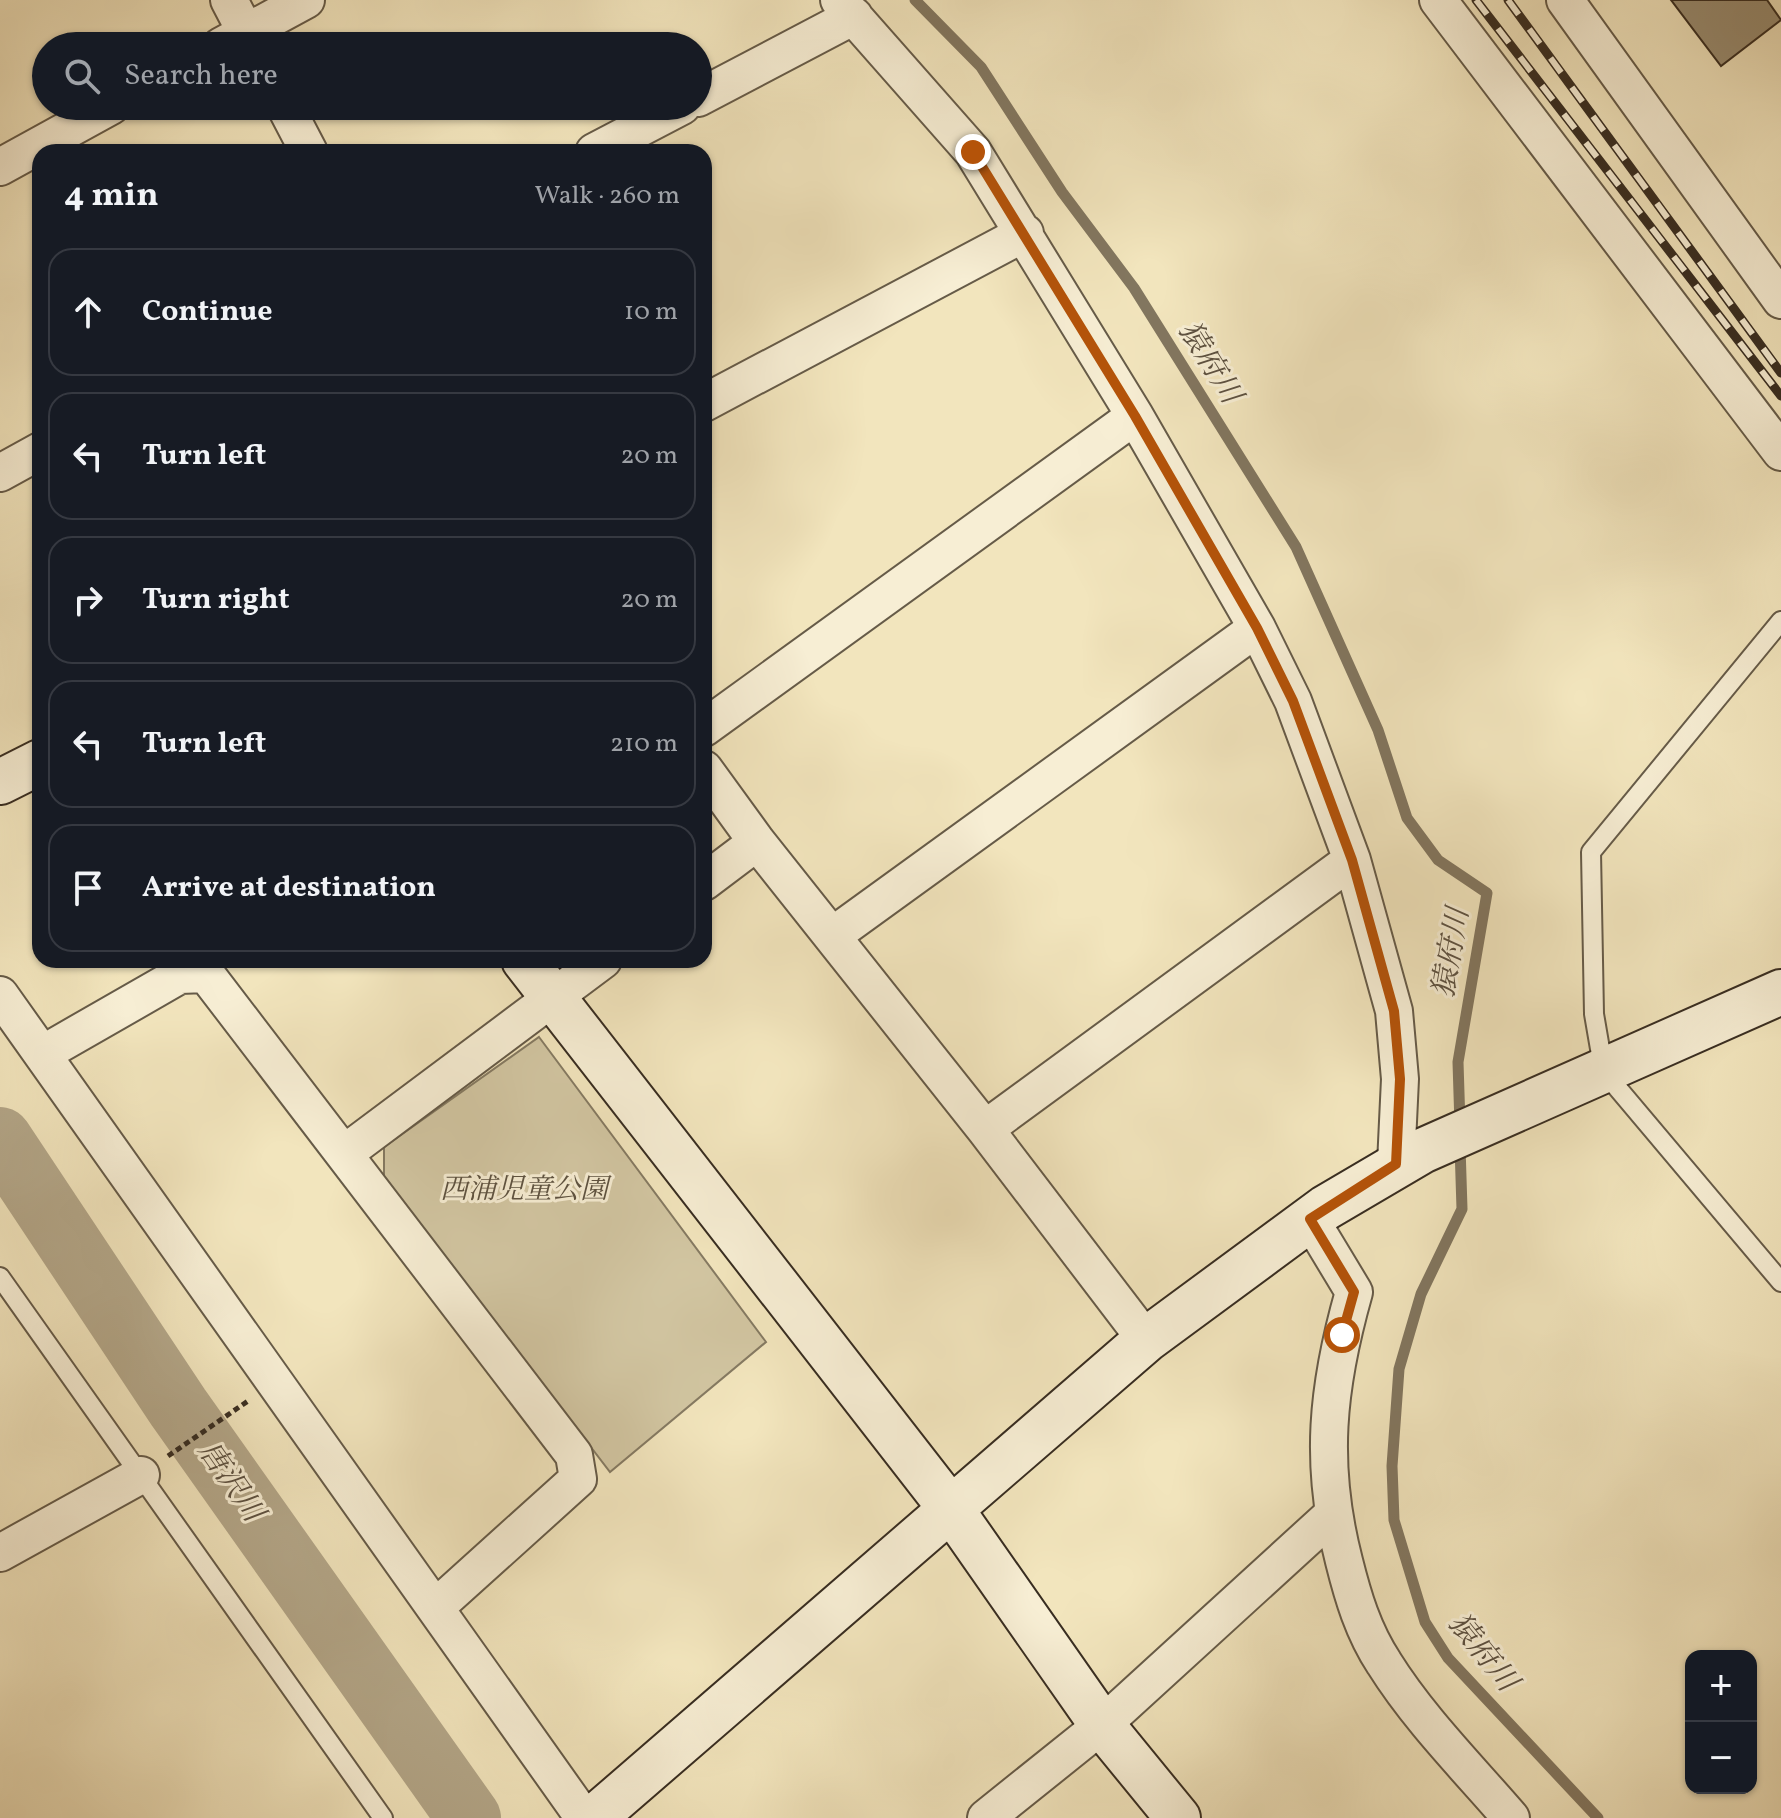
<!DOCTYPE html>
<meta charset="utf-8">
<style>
body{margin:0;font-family:Vollkorn,"Noto Serif JP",serif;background:#242831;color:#f1f3f6}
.controls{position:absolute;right:24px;bottom:24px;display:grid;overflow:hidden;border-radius:16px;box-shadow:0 2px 6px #0004}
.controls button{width:72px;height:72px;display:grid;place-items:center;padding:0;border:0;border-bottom:2px solid #363941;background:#171b24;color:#f1f3f6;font:40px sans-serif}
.stop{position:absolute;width:24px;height:24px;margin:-18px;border:6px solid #b45309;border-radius:50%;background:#fff}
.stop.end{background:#b45309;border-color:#fff;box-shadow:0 2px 8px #0008}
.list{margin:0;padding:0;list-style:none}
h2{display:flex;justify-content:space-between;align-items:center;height:104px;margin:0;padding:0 32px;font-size:34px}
h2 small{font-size:26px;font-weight:400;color:#9ea1a6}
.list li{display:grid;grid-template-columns:52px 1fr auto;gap:24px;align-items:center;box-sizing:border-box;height:128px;margin:0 16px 16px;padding:0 16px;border:2px solid #363941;border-radius:24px}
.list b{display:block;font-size:30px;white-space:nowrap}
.list em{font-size:26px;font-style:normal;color:#9ea1a6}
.icon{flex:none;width:44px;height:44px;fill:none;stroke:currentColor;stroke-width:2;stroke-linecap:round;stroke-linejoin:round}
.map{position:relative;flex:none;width:1781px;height:1818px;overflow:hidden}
.search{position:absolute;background:#171b24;box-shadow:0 2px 6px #0004;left:32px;top:32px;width:680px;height:88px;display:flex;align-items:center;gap:20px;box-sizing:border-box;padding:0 28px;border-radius:44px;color:#9ea1a6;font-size:30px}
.panel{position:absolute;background:#171b24;box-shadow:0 2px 6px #0004;left:32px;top:144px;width:680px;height:824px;border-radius:24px}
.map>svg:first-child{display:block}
</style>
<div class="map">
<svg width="1781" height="1818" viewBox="0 0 1781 1818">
<rect width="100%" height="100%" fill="#f2e5bd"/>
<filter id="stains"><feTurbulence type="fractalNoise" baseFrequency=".0025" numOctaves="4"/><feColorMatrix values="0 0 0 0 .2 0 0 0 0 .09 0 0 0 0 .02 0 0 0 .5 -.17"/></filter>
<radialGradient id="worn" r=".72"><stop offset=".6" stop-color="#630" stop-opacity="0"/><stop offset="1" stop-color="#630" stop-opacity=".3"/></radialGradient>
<!-- green -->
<path fill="#d2c6a2" stroke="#857a62" stroke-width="2" d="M539,1037L766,1342L610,1472L384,1177V1147Z"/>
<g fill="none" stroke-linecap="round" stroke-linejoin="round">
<!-- stream -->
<path stroke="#82765f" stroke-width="11" d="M915,0L981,67L1062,192L1134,288L1296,547L1378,730L1407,818L1438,860L1487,893L1458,1062L1460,1125
M1460,1146L1462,1209L1421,1294L1399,1369L1392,1466L1394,1520L1425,1622L1448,1658L1598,1818"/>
<!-- river -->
<path stroke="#b3a688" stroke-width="64" d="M0,1139L178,1407L469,1818"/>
</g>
<!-- building -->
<path fill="#998d72" stroke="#382d21" stroke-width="2" d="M1671,0H1767L1781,20L1721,66Z"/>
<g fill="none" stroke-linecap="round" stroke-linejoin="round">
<!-- lane casing -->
<g stroke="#665b48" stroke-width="22">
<path id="lane" d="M1781,621L1591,852L1594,1014L1604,1072L1781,1282
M0,1277L383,1818"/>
</g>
<!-- street casing -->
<g stroke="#665b48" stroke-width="40">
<path id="street" d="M229,0L253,46
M839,0L973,152L1135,416L1257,628L1293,701L1352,860L1394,1011L1400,1079L1396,1164
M1438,0L1781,452
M1565,0L1781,300
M221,46L306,0
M698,98L854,16
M285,106L309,152
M594,152L682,106
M0,167L111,106
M704,403L1025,233
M0,473L40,451
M704,728L1135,416
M704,769L757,842L985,1129L1146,1340
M704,882L757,842
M832,936L1257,628
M0,995L584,1818
M44,1053L180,975L206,974L574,1455L578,1479L435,1608
M985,1129L1352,860
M345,1153L603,960
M1310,1219L1354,1292C1327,1387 1319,1464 1344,1561C1353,1597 1363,1631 1384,1663C1419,1719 1468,1768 1511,1818
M0,1553L141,1475
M986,1818L1102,1725L1332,1515"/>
</g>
<!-- secondary casing -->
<g stroke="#382d21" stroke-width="48">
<path id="secondary" d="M0,782L40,762
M524,960L951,1509L1102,1725L1178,1818
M594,1818L1146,1340L1325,1208L1422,1151L1781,992"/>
</g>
<!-- path -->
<path stroke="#382d21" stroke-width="5" stroke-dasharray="6 4" stroke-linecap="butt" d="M168,1456L248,1401"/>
<!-- lane -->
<use href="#lane" stroke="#f7eed4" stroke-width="18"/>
<!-- street -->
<use href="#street" stroke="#f7eed4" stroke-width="36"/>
<!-- secondary -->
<use href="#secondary" stroke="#f7eed4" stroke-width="44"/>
<!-- rail casing -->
<g stroke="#382d21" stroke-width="9">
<path id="rail" d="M1476,0L1781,396
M1508,0L1781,373"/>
</g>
<!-- rail -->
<use href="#rail" stroke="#f7eed4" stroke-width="6" stroke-dasharray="18" stroke-linecap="butt"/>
</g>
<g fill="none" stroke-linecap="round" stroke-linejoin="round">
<!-- route -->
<path stroke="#b45309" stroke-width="10" d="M973,152L1135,416L1257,628L1293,701L1352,860L1394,1011L1400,1079L1396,1164L1310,1219L1354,1292L1342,1335"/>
</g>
<g text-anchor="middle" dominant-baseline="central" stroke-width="6" stroke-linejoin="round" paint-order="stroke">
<!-- park labels -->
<g font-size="28" font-style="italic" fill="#5e5341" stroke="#f7eed4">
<text x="524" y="1190">西浦児童公園</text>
</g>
<!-- water labels -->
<g font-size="30" font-style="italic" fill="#5d5140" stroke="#f7eed4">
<text transform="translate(1209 363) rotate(58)">猿府川</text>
<text transform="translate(1452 953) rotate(-80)">猿府川</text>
<text transform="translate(230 1482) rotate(55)">唐沢川</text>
<text transform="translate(1482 1653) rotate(51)">猿府川</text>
</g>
</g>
<rect width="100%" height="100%" filter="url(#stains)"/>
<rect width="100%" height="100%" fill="url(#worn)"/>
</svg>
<div class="controls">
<button>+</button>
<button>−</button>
</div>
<div class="stop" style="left:1342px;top:1335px"></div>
<div class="stop end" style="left:973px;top:152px"></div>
<div class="search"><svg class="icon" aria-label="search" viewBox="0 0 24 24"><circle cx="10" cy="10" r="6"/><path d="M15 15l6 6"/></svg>Search here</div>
<section class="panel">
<h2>4 min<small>Walk · 260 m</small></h2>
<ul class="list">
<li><svg class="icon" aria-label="ahead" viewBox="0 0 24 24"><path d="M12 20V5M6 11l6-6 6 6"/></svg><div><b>Continue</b></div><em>10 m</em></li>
<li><svg class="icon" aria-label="left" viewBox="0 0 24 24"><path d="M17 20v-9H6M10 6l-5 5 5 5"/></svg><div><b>Turn left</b></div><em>20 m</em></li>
<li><svg class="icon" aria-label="right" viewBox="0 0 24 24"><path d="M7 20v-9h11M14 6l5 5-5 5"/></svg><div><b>Turn right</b></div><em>20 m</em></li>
<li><svg class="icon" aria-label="left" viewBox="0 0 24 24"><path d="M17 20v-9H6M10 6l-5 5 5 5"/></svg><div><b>Turn left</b></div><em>210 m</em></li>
<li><svg class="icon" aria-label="arrive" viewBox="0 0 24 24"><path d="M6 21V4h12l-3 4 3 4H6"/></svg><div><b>Arrive at destination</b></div></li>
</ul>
</section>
</div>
